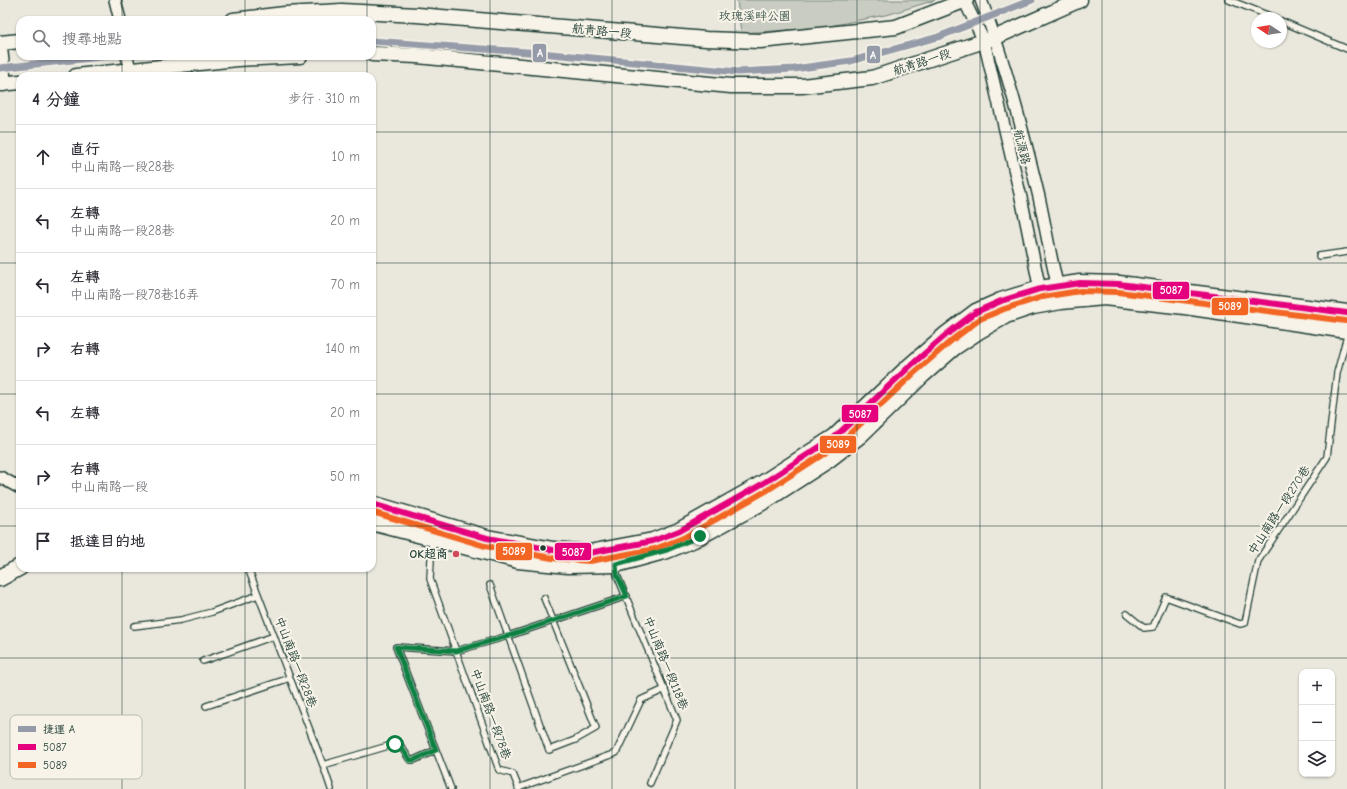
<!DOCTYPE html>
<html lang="zh-TW">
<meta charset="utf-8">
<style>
body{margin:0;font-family:"Comic Neue","LXGW WenKai TC",sans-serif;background:#f7f7f7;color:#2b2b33}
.controls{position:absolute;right:12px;bottom:12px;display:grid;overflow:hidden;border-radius:8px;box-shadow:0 1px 3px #0004}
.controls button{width:36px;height:36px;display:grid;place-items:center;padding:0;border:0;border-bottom:1px solid #e1e1e2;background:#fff;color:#2b2b33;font:20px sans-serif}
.compass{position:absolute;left:1251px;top:12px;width:36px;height:36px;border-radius:50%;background:#fff;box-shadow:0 1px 3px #0004;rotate:282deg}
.stop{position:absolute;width:12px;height:12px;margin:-9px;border:3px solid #0b8043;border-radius:50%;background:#fff}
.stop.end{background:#0b8043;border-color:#fff;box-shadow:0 1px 4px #0008}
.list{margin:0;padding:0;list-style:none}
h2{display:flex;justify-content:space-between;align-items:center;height:52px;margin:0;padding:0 16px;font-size:17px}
h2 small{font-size:13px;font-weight:400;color:#7c7c81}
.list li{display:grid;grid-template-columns:26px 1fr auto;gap:12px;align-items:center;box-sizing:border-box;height:64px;padding:0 16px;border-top:1px solid #e1e1e2}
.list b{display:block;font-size:15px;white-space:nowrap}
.list p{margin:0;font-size:13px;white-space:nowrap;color:#7c7c81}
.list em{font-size:13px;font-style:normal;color:#7c7c81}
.icon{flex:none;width:22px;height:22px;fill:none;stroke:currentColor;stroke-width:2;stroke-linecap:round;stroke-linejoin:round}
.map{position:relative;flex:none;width:1347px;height:789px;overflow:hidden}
.search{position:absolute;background:#fff;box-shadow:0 1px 3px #0004;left:16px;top:16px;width:360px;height:44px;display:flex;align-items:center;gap:10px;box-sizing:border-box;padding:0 14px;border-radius:12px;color:#7c7c81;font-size:15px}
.panel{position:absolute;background:#fff;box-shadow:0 1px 3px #0004;left:16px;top:72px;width:360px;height:500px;border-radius:12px}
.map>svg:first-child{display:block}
</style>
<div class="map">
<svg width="1347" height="789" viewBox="0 0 1347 789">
<rect width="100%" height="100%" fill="#eae8dd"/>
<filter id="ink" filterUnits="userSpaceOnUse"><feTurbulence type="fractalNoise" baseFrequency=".025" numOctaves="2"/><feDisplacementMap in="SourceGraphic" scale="8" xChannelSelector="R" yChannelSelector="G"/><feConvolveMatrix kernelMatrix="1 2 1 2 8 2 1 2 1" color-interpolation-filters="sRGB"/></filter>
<g filter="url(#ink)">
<!-- green -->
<path fill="#c8ccc1" stroke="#74847a" d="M737,0H935L890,14L820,28L741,33Z"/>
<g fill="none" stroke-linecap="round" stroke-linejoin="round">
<!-- service casing -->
<g stroke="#1f3d34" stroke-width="8">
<path id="service" d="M1229,0L1275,18
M1281,21L1347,49
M1319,256L1347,252
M432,540L430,579L499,770L513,774L519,789
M616,565L617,575L677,720L650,783
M248,568L323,765L395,744L400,745L410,760H414L436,750
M490,585L549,750L575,740L596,728L544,598
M1127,614L1144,628L1153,627L1166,597L1240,624L1245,623L1258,561L1327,457L1337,373L1347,336
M134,626L181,620L212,612L258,595
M203,661L274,636
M206,706L290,678
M323,765L331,789
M518,788L616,753L641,700L665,689
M451,789L396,647L456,651L508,636L627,596"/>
</g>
<!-- minor casing -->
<g stroke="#1f3d34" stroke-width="14">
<path id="minor" d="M115,0L120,20
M964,0L984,41L1022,202L1041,295
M981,0C1006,64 1023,131 1039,197C1046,229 1051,261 1059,292
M127,56L130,70
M0,477L20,488"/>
</g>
<!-- tertiary casing -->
<g stroke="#1f3d34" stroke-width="17">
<path id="tertiary" d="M233,20L285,14L342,11L417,15L706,39L760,41L896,27L966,0
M0,43L20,41
M0,48L4,84
M372,54L417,56L731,86H802L872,78L996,37L1080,0
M76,76L237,59L300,56
M0,84L20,82"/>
</g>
<!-- secondary casing -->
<g stroke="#1f3d34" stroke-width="19">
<path id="secondary" d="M372,504L487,538L553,550L589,553L653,541L679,531L762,484L835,437L909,367L947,334L976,312L1001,301L1040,289L1080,283L1119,284L1347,313
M372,522L518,560L568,565L616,564L667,550L694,539L764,501L829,459L860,435L922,375L954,347L978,331L1006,315L1033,306L1061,301L1104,297L1185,306L1347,330
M0,578L20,567"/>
</g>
<!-- service -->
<use href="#service" stroke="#f7f3e8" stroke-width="5.5"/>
<!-- minor -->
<use href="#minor" stroke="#f7f3e8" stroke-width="11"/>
<!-- tertiary -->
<use href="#tertiary" stroke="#f7f3e8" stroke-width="14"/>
<!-- secondary -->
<use href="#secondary" stroke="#f7f3e8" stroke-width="16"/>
<!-- bus-1 casing -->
<g stroke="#f7f3e8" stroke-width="9">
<path id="bus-1" d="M372,504L487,538L553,550L589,553L653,541L679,531L762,484L835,437L909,367L947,334L976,312L1001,301L1040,289L1080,283L1119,284L1347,313"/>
</g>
<!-- bus-2 casing -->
<g stroke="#f7f3e8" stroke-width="9">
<path id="bus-2" d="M372,512L485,546L552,558L590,561L655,549L683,538L766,491L839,444L914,373L952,340L980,319L1004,309L1042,297L1080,291L1118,292L1346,321"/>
</g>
<!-- bus-1 -->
<use href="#bus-1" stroke="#e5007d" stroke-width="6"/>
<!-- bus-2 -->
<use href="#bus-2" stroke="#f26522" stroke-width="6"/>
<!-- metro-1 casing -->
<g stroke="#f7f3e8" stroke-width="10">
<path id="metro-1" d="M372,41L541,53L738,72L794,69L851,61L938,37L1032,0
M0,68L109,56"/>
</g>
<!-- metro-1 -->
<use href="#metro-1" stroke="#959ba8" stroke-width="7"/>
</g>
</g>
<g fill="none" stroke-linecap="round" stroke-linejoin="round" filter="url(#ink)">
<!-- route -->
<path stroke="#0b8043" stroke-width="5" d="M395,744L400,746L410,760H414L436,750L396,647L456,651L508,636L627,596L617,575L616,564L667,550L700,536"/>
</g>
<!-- grid -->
<path fill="none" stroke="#1f3d34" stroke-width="1" stroke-opacity="0.55" d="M122,0V20M245,0V20M367,0V20M490,0V789M612,0V789M735,0V789M857,0V789M980,0V789M1102,0V789M1225,0V789M122,56V76M245,56V76M367,56V76M0,132H20M372,132H1347M0,263H20M372,263H1347M0,394H20M372,394H1347M0,526H20M372,526H1347M122,568V789M245,568V789M367,568V789M0,658H1347"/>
<!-- markers -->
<circle fill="#1f3d34" stroke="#f7f3e8" stroke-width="1.5" cx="543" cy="548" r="3.5"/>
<circle fill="#d1495b" stroke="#f7f3e8" stroke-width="1.5" cx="456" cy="554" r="4"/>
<g text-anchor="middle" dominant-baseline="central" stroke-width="4" stroke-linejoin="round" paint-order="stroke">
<!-- park labels -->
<g font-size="12" fill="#415a50" stroke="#f7f3e8">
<text x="755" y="16">玫瑰溪畔公園</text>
</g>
<!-- street labels -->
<g font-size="12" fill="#1f3d34" stroke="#f7f3e8">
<text transform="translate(602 31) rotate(5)">航青路一段</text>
<text transform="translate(922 62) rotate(-18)">航青路一段</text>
<text transform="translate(1022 147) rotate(76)">航源路</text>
<text transform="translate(1279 510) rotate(-57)">中山南路一段270巷</text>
<text transform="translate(296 662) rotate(69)">中山南路一段28巷</text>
<text transform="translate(666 663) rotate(68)">中山南路一段118巷</text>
<text transform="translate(491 714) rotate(70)">中山南路一段78巷</text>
</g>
<!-- poi labels -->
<g font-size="12" font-weight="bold" fill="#1f3d34" stroke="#f7f3e8" text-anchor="end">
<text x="448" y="554">OK超商</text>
</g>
</g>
<!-- legend -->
<rect x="10" y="715" width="132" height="64" rx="6" fill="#f7f3e8" stroke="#b6bcb2" stroke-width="1"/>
<rect x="18" y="726" width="18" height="6" fill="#959ba8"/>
<rect x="18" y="744" width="18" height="6" fill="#e5007d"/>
<rect x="18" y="762" width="18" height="6" fill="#f26522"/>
<g font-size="11" fill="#1f3d34">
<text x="43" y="733">捷運 A</text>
<text x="43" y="751">5087</text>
<text x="43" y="769">5089</text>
</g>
<g stroke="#f7f3e8" stroke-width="1.5">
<rect x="532" y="43" width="15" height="20" rx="4" fill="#959ba8"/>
<rect x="866" y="45" width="15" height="19" rx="4" fill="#959ba8"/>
<rect x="1152" y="281" width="38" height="19" rx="4" fill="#e5007d"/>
<rect x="1211" y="297" width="38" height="19" rx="4" fill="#f26522"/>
<rect x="841" y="404" width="38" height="19" rx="4" fill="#e5007d"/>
<rect x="819" y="435" width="38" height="19" rx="4" fill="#f26522"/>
<rect x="495" y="542" width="38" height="19" rx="4" fill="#f26522"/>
<rect x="554" y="542" width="38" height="19" rx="4" fill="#e5007d"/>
</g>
<g font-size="11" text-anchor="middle" font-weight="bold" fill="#fff">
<text x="540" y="57">A</text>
<text x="873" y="59">A</text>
<text x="1171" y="294">5087</text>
<text x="1230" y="310">5089</text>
<text x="860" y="418">5087</text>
<text x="838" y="448">5089</text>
<text x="514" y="555">5089</text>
<text x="573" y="556">5087</text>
</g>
</svg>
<div class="controls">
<button>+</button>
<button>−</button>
<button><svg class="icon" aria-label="layers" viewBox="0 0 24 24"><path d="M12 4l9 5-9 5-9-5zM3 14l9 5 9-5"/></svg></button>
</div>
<svg class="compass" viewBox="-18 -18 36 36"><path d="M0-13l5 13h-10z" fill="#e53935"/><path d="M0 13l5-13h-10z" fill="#7c7c81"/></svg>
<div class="stop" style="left:395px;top:744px"></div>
<div class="stop end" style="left:700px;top:536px"></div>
<div class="search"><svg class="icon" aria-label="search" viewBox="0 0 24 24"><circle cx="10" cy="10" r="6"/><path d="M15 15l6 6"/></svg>搜尋地點</div>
<section class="panel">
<h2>4 分鐘<small>步行 · 310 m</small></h2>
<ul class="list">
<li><svg class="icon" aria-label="ahead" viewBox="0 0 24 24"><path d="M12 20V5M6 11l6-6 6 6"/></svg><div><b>直行</b><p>中山南路一段28巷</p></div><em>10 m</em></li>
<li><svg class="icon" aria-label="left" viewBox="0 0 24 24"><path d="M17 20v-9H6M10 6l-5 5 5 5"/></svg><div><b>左轉</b><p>中山南路一段28巷</p></div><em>20 m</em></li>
<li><svg class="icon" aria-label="left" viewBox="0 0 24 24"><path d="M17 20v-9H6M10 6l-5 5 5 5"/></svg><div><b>左轉</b><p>中山南路一段78巷16弄</p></div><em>70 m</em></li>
<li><svg class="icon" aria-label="right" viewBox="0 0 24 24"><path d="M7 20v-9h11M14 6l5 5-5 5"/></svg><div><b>右轉</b></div><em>140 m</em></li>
<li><svg class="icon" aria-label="left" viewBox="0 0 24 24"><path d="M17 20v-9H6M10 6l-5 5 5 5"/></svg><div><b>左轉</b></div><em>20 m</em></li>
<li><svg class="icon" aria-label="right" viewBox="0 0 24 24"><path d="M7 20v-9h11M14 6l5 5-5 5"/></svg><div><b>右轉</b><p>中山南路一段</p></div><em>50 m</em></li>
<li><svg class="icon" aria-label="arrive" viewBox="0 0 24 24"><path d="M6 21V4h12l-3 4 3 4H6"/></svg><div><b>抵達目的地</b></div></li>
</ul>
</section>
</div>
